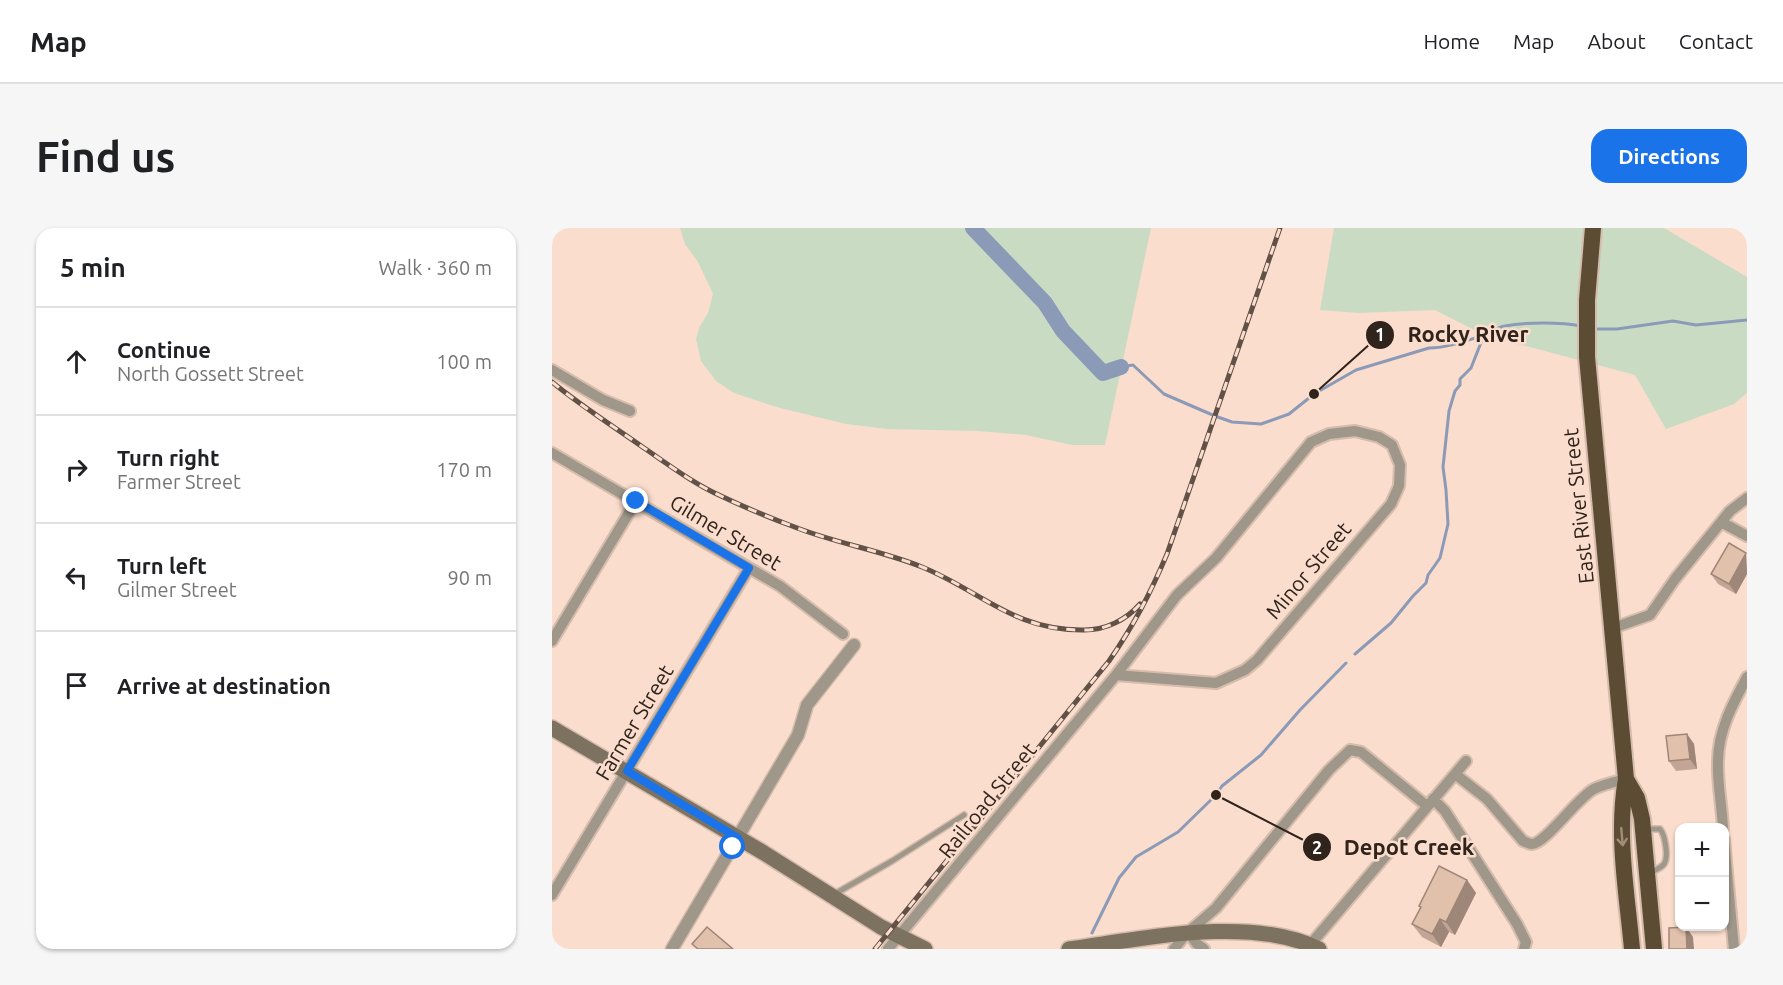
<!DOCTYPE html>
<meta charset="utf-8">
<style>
body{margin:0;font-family:Ubuntu,sans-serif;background:#f6f6f6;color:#202124}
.controls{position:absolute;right:18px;bottom:18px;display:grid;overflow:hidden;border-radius:12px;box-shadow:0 2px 4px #0004}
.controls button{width:54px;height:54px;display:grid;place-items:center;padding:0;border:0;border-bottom:2px solid #e0e0e0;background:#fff;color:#202124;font:30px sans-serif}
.stop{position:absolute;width:18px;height:18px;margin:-14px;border:4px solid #1a73e8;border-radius:50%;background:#fff}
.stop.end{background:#1a73e8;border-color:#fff;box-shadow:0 2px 6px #0008}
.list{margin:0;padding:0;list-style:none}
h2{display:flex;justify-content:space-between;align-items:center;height:78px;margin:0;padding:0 24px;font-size:26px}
h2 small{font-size:20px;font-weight:400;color:#757577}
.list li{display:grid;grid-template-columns:39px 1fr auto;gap:18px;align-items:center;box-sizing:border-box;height:108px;padding:0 24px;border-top:2px solid #e0e0e0}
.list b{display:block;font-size:22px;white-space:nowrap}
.list p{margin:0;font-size:20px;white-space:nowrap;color:#757577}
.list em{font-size:20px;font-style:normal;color:#757577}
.icon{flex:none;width:33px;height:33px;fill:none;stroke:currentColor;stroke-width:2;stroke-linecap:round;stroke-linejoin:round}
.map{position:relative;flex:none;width:1195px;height:721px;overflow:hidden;border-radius:18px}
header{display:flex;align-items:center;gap:36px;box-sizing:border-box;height:84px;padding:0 30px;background:#fff;border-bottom:2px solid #e0e0e0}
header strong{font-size:28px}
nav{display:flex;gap:33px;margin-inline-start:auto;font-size:21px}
.intro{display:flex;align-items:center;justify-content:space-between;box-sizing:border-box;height:144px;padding:0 36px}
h1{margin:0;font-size:42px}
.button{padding:15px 27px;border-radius:18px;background:#1a73e8;color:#fff;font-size:21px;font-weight:700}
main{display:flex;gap:36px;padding:0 36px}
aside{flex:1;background:#fff;border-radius:18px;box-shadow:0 2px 4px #0004}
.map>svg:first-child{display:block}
</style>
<header>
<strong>Map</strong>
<nav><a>Home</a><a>Map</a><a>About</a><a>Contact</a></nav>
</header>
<div class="intro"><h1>Find us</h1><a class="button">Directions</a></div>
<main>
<aside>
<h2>5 min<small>Walk · 360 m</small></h2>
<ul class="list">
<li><svg class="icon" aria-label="ahead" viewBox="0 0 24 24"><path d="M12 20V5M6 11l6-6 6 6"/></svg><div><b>Continue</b><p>North Gossett Street</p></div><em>100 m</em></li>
<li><svg class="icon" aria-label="right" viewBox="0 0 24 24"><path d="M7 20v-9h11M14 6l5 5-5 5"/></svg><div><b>Turn right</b><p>Farmer Street</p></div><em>170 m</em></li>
<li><svg class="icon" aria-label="left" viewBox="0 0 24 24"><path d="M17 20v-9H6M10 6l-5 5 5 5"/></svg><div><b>Turn left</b><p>Gilmer Street</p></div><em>90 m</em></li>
<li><svg class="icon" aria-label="arrive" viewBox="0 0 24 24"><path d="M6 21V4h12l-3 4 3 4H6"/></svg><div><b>Arrive at destination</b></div></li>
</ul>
</aside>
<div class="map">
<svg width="1195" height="721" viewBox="0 0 1195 721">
<rect width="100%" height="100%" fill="#faddcc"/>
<!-- green -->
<path fill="#cadbc4" d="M128,0H599L553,217H520L474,207L425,203L335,201L294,196L224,179L182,165L164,153L149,133L144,111L148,98L156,85L161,66L146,34L133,16Z
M782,0H1112L1195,49V165L1182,176L1114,201L1083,147L932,107L883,82L807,85L768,82Z"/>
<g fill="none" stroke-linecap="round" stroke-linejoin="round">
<!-- stream -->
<path stroke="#8b9ab7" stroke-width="3" d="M1041,101H1065L1121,93L1144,97L1195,92
M569,139L581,137L612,166L663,188L680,194L709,196L737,186L762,166L804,142L877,120C895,120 914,113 932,107C939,104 946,99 953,98C973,94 1010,94 1029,98
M803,426L839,395L861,368L874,355L876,347L888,330L896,296L894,262L891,239L897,183L903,163L908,157V151L919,140L932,107
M540,705L567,650L584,629L626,604L664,567L670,558L709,527L748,482L794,435"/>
<!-- river -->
<path stroke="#8b9ab7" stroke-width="16" d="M421,0L493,75L511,103L551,145L569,139"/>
<!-- service casing -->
<g stroke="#d5bcac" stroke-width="8">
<path id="service" d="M1092,601H1108C1113,607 1117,629 1112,636C1109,640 1103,642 1098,645
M281,667L340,633L412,587"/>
</g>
<!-- minor casing -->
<g stroke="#d5bcac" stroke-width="14">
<path id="minor" d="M0,142L51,172L78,183
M803,203L827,209L840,217L848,237L847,258L839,276L705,432L693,442L664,455L564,447L625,367L664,330L759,214L777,206Z
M0,225L228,358L291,406
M1169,294L1195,308
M1061,400L1098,387L1123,351L1178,283L1195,270
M0,413L84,273
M903,546L935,571L971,613C974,614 977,616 980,616C993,616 1026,569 1042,561C1052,556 1063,554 1074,551
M881,571L893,583L965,696L974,714L972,721
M1171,600C1170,578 1165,555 1166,533C1166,503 1181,475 1195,449
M1172,612L1182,721
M0,667L197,340
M637,705L644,715L652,721
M758,717L914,533
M336,721L564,447
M622,721L634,706L664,680L777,542L798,522L809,524L875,578"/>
</g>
<!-- tertiary casing -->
<g stroke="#d5bcac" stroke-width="15">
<path id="tertiary" d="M120,721L246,507L255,477L302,417"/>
</g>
<!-- secondary casing -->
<g stroke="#d5bcac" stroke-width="18">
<path id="secondary" d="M0,500L212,625L329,699L373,721
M517,721C590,711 699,687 767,721"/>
</g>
<!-- trunk casing -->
<g stroke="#d5bcac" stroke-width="20">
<path id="trunk" d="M1041,0L1035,72V129L1074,551C1064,607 1075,665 1080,721
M1074,551L1085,570L1090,591L1102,721"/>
</g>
<!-- service -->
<use href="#service" stroke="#9e978a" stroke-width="5"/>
<!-- minor -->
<use href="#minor" stroke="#9e978a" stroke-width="10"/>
<!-- tertiary -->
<use href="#tertiary" stroke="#9e978a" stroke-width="12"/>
<!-- secondary -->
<use href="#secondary" stroke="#7d725f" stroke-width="15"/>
<!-- trunk -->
<use href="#trunk" stroke="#5b4c33" stroke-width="16"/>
<!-- rail casing -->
<g stroke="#615147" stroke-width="5">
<path id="rail" d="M0,154C29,178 61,198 92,220C117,237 142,256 169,268C192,279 216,289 240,298C282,315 328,322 370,339C429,363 462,403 532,402C554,402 574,392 588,376
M323,721L557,433C582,397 598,366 615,326L728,0"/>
</g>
<!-- rail -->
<use href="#rail" stroke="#faddcc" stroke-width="3" stroke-dasharray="9" stroke-linecap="butt"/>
</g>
<!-- wall -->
<path fill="#c2a594" d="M1194,325L1195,346L1184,366L1166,356L1159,346Z
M1135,506L1142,516L1145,541L1124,543L1117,533Z
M915,652L924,665L903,707L897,704L889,719L870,709L860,696L868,680L867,678Z"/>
<!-- shaded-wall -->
<path fill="#9e8678" d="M1194,325L1195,346L1184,366L1177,356Z
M1135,506L1142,516L1145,541L1138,531Z
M915,652L924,665L903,707L894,694Z
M888,691L897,704L889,719L880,706Z
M1134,699L1141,709L1142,721H1135Z"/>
<!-- building -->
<path fill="#e1c0ac" stroke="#9e8678" stroke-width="1.5" d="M1177,315L1194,325L1177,356L1159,346Z
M1135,506L1138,531L1117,533L1114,508Z
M887,638L915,652L894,694L888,691L880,706L860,696L869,679L867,678Z
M155,699L181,721H146L140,716Z
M1134,699L1135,721H1117V700Z"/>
<!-- one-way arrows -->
<defs><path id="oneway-shaft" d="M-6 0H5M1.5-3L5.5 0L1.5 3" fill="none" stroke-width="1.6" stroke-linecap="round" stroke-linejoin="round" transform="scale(1.5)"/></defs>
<use stroke="#a38d78" href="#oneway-shaft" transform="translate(1070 609) rotate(85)"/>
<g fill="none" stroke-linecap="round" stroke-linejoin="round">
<!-- route -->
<path stroke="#1a73e8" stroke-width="8" d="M84,273L197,340L75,543L186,610L181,619"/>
</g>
<g text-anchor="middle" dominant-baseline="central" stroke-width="5" stroke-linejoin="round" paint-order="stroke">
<!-- street labels -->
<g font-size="21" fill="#2f231b" stroke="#faddcc">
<text transform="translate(1026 278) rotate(-96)">East River Street</text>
<text transform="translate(174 304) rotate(31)">Gilmer Street</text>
<text transform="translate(756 342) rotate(-50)">Minor Street</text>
<text transform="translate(82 494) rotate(-59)">Farmer Street</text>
<text transform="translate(435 572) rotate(-51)">Railroad Street</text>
</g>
</g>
<!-- callouts -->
<path fill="none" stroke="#2f231b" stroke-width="2" d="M762 166L828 107M664 567L765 619"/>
<g fill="#2f231b" stroke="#faddcc" stroke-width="2">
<circle cx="762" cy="166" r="6"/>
<circle cx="664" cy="567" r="6"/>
<circle cx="828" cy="107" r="15"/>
<circle cx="765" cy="619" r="15"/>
</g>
<g font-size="18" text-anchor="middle" font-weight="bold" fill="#fff">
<text x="828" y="113">1</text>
<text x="765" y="626">2</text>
</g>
<g font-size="22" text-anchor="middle" font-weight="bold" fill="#2f231b" stroke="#faddcc" stroke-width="5" stroke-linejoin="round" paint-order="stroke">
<text x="916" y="114">Rocky River</text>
<text x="857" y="627">Depot Creek</text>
</g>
</svg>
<div class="controls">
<button>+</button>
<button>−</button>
</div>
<div class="stop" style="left:181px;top:619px"></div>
<div class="stop end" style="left:84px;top:273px"></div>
</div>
</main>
